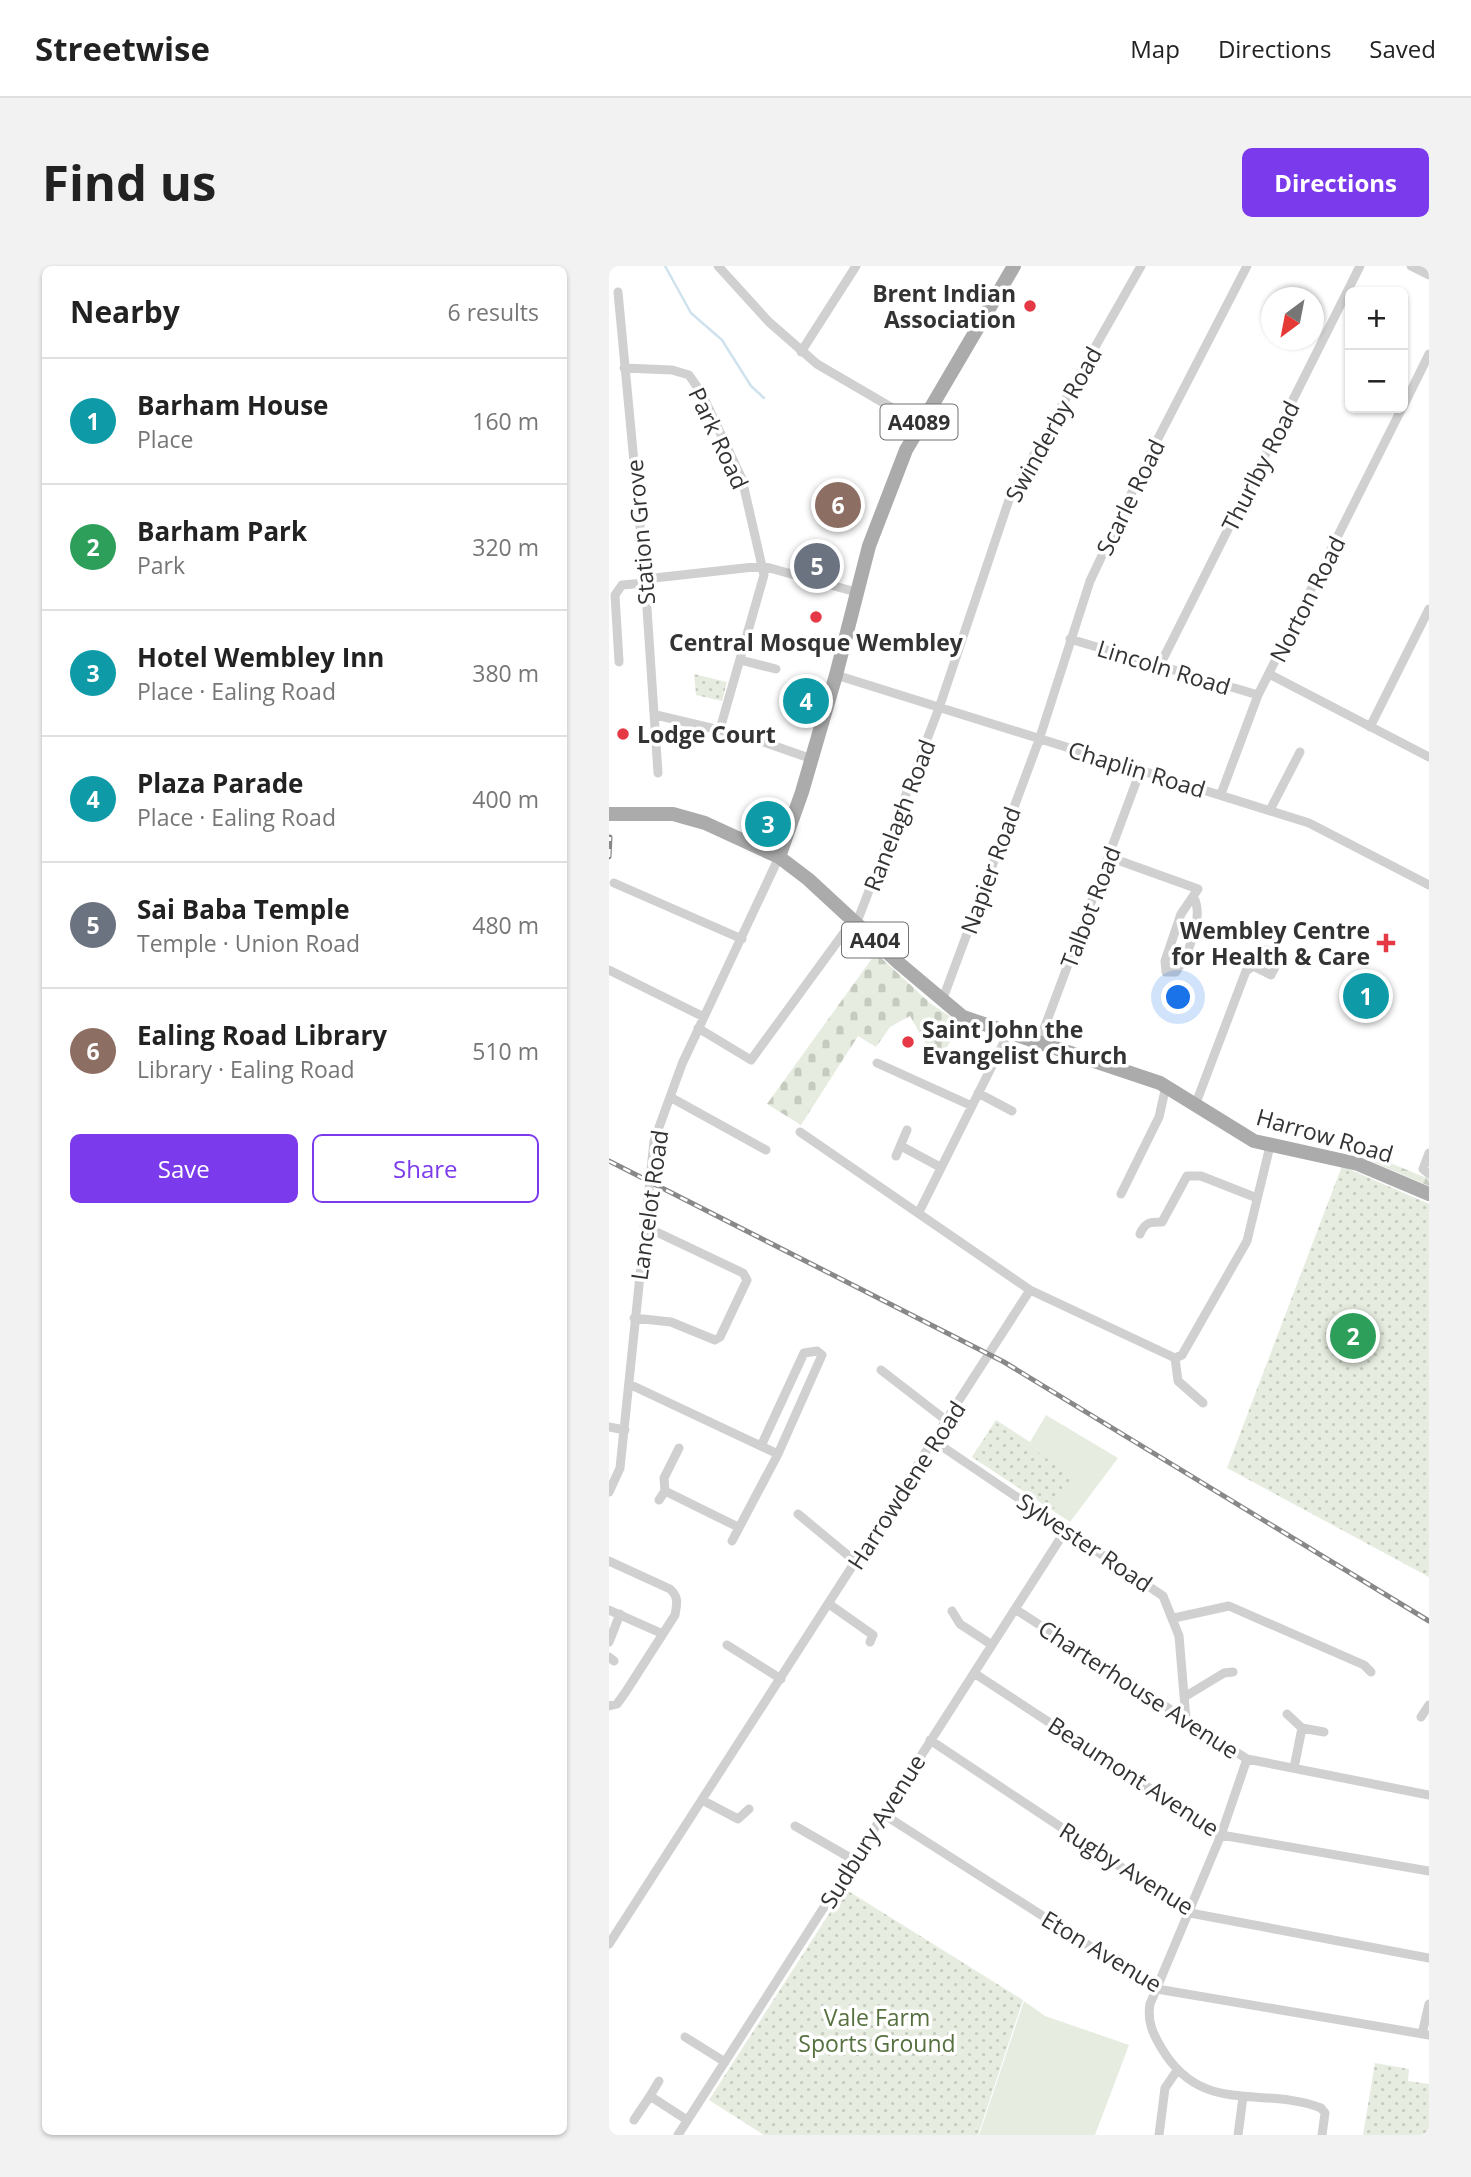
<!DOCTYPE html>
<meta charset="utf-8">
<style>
body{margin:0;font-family:"Open Sans",sans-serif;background:#f2f2f2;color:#222}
.controls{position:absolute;right:21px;top:21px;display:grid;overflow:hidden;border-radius:10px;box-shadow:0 2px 5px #0004}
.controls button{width:63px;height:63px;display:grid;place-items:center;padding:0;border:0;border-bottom:2px solid #e0e0e0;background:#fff;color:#222;font:35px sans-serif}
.compass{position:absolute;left:652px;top:21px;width:63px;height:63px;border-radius:50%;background:#fff;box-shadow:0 2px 5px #0004;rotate:212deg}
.you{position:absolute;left:570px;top:732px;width:24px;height:24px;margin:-18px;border:5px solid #fff;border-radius:50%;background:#1a73e8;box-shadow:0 0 0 10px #1a73e833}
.badge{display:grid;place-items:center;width:46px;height:46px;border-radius:50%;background:#7c3aed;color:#fff;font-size:23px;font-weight:700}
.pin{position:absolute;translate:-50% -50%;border:4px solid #fff;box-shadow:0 2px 7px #0006}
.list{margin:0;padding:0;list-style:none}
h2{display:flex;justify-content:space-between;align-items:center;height:91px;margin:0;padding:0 28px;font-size:30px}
h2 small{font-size:23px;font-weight:400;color:#767676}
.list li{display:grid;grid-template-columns:46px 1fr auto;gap:21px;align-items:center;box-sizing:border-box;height:126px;padding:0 28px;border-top:2px solid #e0e0e0}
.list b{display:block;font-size:26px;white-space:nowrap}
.list p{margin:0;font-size:23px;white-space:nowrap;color:#767676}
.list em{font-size:23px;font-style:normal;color:#767676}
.actions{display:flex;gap:14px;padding:21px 28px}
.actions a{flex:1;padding:16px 0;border:2px solid #7c3aed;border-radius:10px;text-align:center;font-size:24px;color:#7c3aed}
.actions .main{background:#7c3aed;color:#fff}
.map{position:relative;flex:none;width:820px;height:1869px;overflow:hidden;border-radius:10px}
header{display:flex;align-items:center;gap:42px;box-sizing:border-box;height:98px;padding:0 35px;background:#fff;border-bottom:2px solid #e0e0e0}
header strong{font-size:33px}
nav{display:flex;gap:38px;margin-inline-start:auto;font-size:24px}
.intro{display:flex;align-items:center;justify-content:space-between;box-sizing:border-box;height:168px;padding:0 42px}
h1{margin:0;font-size:49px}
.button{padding:18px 32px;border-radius:10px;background:#7c3aed;color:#fff;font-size:24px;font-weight:700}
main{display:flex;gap:42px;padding:0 42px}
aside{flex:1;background:#fff;border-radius:10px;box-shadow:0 2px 5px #0004}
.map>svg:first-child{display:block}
</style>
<header>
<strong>Streetwise</strong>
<nav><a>Map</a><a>Directions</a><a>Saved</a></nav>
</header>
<div class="intro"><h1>Find us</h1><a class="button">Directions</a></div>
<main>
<aside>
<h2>Nearby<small>6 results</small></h2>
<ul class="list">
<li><span class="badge" style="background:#0f9aa8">1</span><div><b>Barham House</b><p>Place</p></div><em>160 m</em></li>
<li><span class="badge" style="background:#2e9e5b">2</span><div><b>Barham Park</b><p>Park</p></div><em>320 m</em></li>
<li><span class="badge" style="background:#0f9aa8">3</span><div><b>Hotel Wembley Inn</b><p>Place · Ealing Road</p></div><em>380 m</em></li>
<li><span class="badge" style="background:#0f9aa8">4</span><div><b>Plaza Parade</b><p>Place · Ealing Road</p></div><em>400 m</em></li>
<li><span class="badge" style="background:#6b7280">5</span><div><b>Sai Baba Temple</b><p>Temple · Union Road</p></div><em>480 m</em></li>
<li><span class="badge" style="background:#8d6e63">6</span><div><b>Ealing Road Library</b><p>Library · Ealing Road</p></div><em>510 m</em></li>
</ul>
<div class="actions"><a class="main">Save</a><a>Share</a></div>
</aside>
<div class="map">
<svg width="820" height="1869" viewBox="0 0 820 1869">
<defs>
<pattern id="forest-firs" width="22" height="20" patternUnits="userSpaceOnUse" patternTransform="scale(1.75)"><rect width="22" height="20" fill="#e6ecdf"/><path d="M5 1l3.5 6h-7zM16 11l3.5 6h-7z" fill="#c6cbc0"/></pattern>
<pattern id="cemetery-stones" width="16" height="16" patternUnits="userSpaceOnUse" patternTransform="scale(1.75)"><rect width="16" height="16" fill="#e6ecdf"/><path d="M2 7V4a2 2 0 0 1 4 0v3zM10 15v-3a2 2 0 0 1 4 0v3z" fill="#c6cbc0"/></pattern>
<pattern id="park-dots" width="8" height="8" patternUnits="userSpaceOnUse" patternTransform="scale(1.75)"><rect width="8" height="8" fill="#e6ecdf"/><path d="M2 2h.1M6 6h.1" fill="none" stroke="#c6cbc0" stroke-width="1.8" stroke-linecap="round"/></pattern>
</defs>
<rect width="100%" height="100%" fill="#fff"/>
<!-- grass -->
<path fill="#e6ecdf" d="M437,1149L509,1192L461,1256L363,1191L387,1154L421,1176Z
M415,1735L436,1750L520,1779L486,1869H370Z"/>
<!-- forest -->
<path fill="url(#forest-firs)" d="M735,878L820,913V920L734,883Z"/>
<!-- cemetery -->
<path fill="url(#cemetery-stones)" d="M267,687L321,737L352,758L333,789L318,780L301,750L281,761L267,781L249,770L192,859L158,838Z"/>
<!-- park -->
<path fill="url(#park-dots)" d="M85,408L118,416L113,435L87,429Z
M733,900L820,938V1311L618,1202Z
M386,1156L465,1212L445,1243L363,1191Z
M236,1623L414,1734L369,1869H155L100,1834Z
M766,1797L800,1803L799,1815L820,1818V1869H754Z"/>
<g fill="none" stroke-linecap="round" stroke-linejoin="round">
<!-- stream -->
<path stroke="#cfe2ee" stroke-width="2.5" d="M56,0L82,47L113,74L142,120L155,132"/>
<!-- street -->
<path stroke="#d0d0d0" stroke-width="9" d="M109,0L160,56L208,98L309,157
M802,0L820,9
M9,26L36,313L49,507
M192,86L247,0
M15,102L63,104L80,109L93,128L133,213L155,309L111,463
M794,141L820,88
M36,313L154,300L247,326
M461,373L649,429
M131,394L167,403
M10,396L6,329L13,319L36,317
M551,399L751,0
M660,408L820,491
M227,409L700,557L820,619
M47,449L140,471L203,493
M761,461L820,343
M612,528L649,429L793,142
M661,544L691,486
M500,591L589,623L572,648L556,695L557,706H567C579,689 595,651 585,632
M5,617L133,673
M248,656L330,442L401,231L532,0
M0,704L95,751
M333,735L430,474L481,315L541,188L638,0
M89,762L142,794L245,653
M429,779L532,503
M268,797L363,840
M369,827L403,845
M61,831L157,884
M587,837L637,705L644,700L662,709L671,691L665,685L656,684L647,701
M191,866L421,1024L566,1092
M292,880L331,901
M820,887L814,903L820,908
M287,890L298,864
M512,928L550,851L557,820
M310,946L399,768
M531,968C536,956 541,956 553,956L578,910H592L648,932
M25,1052L62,1056L106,1074L111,1071L138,1014L134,1007L35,960
M566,1092L573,1089L638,975L661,880
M566,1092L569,1115L594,1137
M272,1104L338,1155
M20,1118L169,1188
M0,1161L16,1164
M325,1175L554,1330L570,1370L577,1453
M56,1225L129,1261
M0,1226L11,1202L45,875L73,798L170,591
M50,1234L56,1225L55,1212L70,1182
M189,1248L247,1296
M123,1275L169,1188L213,1089L208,1085L195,1087L152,1180
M0,1295L61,1323C70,1331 68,1338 66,1349L16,1427L8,1438L0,1440
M220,1338L264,1369L261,1376
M406,1343L638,1493L820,1529
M0,1344L54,1368
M343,1345L351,1358L383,1379
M565,1352L620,1340L755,1399L762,1406
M0,1376L11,1348
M118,1379L172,1413
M0,1391L5,1395
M365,1407L612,1569L820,1605
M577,1430L615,1407L624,1406
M678,1448L693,1462L715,1466
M812,1451L820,1439
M321,1474L581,1647L820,1692
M638,1493L612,1569L541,1738C538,1756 544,1768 553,1783C594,1851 653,1819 712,1842L716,1847L713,1869
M685,1502L693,1462
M93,1534L129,1553L140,1543
M274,1548L548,1723L820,1769
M186,1560L245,1594
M0,1678L421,1024
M813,1768L820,1738
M76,1771L116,1796
M41,1830L50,1815
M25,1854L41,1830L78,1854
M69,1869L458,1262
M550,1869L556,1822L567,1806
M629,1869L634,1831"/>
<!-- primary -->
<path stroke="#ababab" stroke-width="14" d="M0,548H64L96,557L170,591L199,613L291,698L354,751L551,817L645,875L749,898L820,928
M170,591L193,526L227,409L260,280L297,184L405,0"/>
<!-- rail casing -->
<g stroke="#888" stroke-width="5">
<path id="rail" d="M0,591L1,571
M0,895L395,1096L820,1355"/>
</g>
<!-- rail -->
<use href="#rail" stroke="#fff" stroke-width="2.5" stroke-dasharray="8" stroke-linecap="butt"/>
</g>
<!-- markers -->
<g fill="#e63946" stroke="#fff" stroke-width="2.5">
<circle cx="421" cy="40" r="7"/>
<circle cx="207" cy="351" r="7"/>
<circle cx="14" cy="468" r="7"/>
<path d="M773.5 666.5h7v7h7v7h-7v7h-7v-7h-7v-7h7z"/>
<circle cx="299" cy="776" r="7"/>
</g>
<g text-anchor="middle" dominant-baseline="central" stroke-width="7" stroke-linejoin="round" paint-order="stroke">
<!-- shield labels -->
<g fill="#fff" stroke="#707070" stroke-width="2">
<rect x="271.5" y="138.5" width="77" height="35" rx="5"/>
<rect x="233" y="656.5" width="66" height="35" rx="5"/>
</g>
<g font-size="21" font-weight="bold" fill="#333">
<text x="310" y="156">A4089</text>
<text x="266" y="674">A404</text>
</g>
<!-- poi labels -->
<g font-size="23" font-weight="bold" fill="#333" stroke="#fff" text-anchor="end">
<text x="407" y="27">Brent Indian<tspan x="407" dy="26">Association</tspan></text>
<text x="207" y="376" text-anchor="middle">Central Mosque Wembley</text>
<text x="28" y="468" text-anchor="start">Lodge Court</text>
<text x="761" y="664">Wembley Centre<tspan x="761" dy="26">for Health &amp; Care</tspan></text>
<text x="313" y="763" text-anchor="start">Saint John the<tspan x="313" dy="26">Evangelist Church</tspan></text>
</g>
<!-- street labels -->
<g font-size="23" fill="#333" stroke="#fff">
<text transform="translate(444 158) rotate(-61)">Swinderby Road</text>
<text transform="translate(110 172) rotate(65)">Park Road</text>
<text transform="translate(651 200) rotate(-63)">Thurlby Road</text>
<text transform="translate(521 231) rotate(-64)">Scarle Road</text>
<text transform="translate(31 266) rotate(-95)">Station Grove</text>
<text transform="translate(698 333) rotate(-63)">Norton Road</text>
<text transform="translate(555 401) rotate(17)">Lincoln Road</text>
<text transform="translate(528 503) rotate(17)">Chaplin Road</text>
<text transform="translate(290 549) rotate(-69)">Ranelagh Road</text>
<text transform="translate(381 604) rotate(-70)">Napier Road</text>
<text transform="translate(481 641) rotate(-69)">Talbot Road</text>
<text transform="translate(716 869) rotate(16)">Harrow Road</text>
<text transform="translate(40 939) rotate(-82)">Lancelot Road</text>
<text transform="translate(297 1219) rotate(-57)">Harrowdene Road</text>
<text transform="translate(476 1276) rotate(34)">Sylvester Road</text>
<text transform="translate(530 1423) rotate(33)">Charterhouse Avenue</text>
<text transform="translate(525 1510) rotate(33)">Beaumont Avenue</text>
<text transform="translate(263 1565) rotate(-58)">Sudbury Avenue</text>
<text transform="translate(518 1602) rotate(32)">Rugby Avenue</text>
<text transform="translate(493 1685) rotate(31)">Eton Avenue</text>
</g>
<!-- park labels -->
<g font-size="23" fill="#56703f" stroke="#fff">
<text x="268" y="1751">Vale Farm<tspan x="268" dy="26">Sports Ground</tspan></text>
</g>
</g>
</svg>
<div class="controls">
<button>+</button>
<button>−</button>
</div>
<svg class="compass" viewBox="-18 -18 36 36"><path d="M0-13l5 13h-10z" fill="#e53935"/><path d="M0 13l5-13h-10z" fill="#767676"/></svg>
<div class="you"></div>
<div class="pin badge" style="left:757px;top:730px;background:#0f9aa8">1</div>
<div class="pin badge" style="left:744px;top:1070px;background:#2e9e5b">2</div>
<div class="pin badge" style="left:159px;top:558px;background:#0f9aa8">3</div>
<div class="pin badge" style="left:197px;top:435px;background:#0f9aa8">4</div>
<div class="pin badge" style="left:208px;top:300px;background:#6b7280">5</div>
<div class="pin badge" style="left:229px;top:239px;background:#8d6e63">6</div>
</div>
</main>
